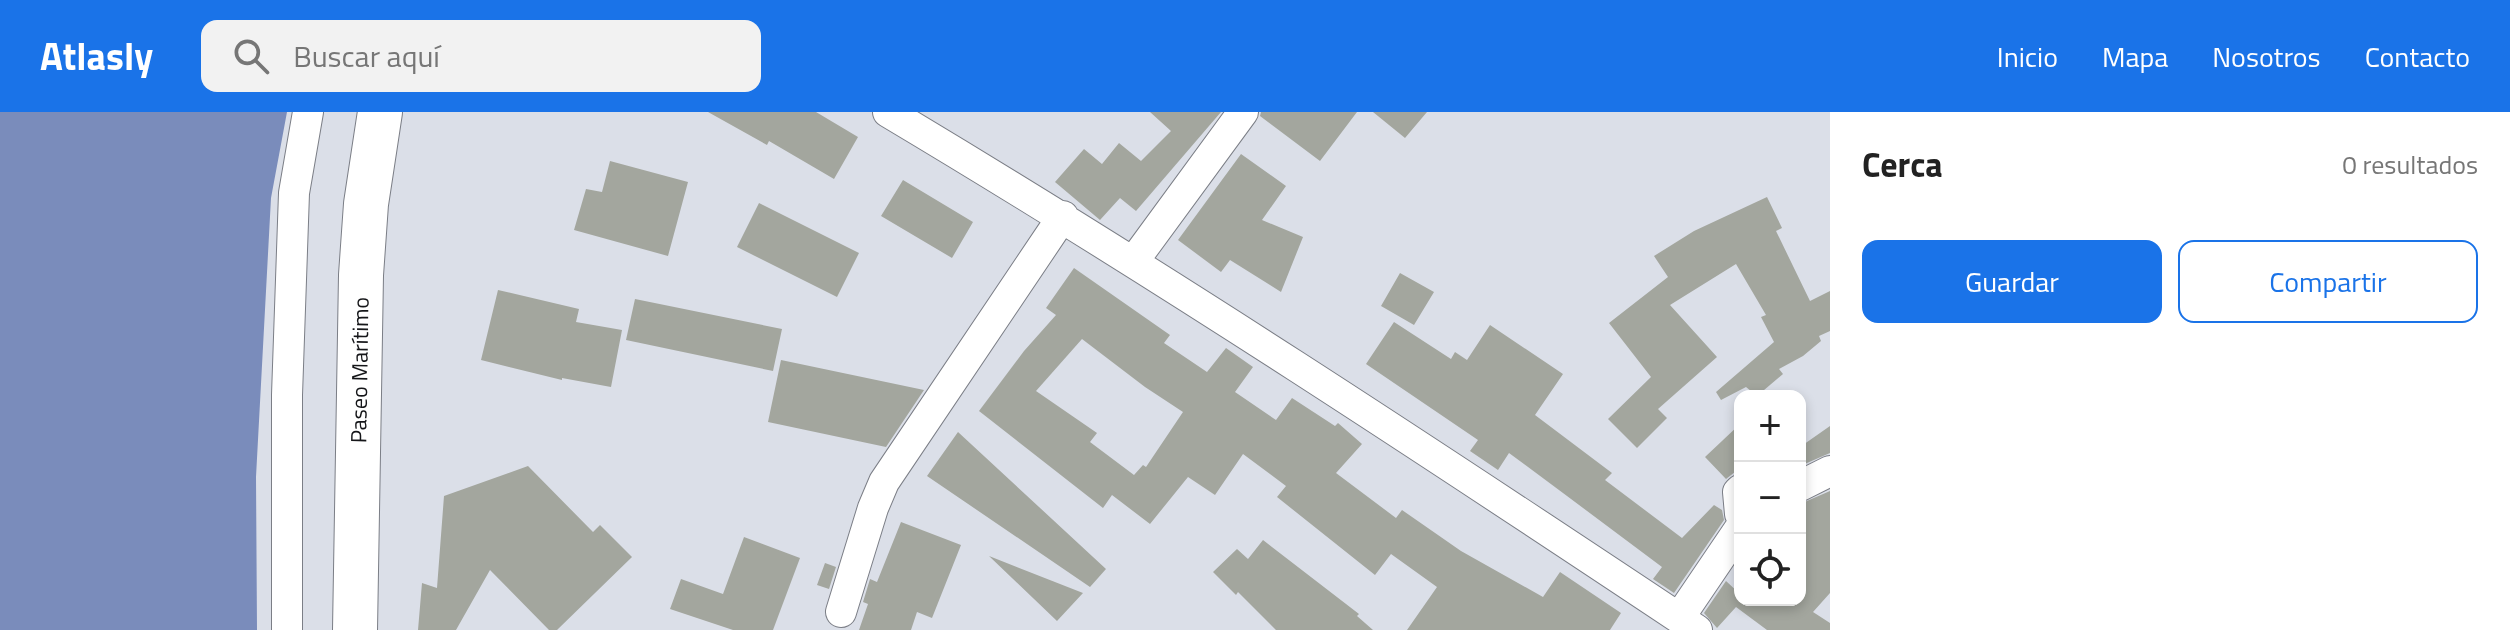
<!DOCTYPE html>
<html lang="es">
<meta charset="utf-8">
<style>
body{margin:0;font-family:"Titillium Web",sans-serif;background:#f2f2f2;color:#222}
.controls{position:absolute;right:24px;bottom:24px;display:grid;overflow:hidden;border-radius:16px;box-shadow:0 4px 12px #0003}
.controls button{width:72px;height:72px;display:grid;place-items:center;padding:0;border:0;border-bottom:2px solid #e0e0e0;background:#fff;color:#222;font:40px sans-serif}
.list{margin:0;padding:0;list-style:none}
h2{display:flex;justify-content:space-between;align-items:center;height:104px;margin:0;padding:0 32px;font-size:34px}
h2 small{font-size:26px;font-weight:400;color:#767676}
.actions{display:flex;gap:16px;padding:24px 32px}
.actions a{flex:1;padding:18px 0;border:2px solid #1a73e8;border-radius:16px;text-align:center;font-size:28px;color:#1a73e8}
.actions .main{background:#1a73e8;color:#fff}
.icon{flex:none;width:44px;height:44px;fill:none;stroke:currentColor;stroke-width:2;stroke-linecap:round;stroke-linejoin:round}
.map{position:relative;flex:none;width:1830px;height:518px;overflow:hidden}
header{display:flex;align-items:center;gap:48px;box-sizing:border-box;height:112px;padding:0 40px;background:#1a73e8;color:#fff}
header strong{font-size:38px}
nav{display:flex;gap:44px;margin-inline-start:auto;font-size:28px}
.search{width:560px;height:72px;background:#f2f2f2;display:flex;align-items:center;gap:20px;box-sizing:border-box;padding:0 28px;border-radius:16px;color:#767676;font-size:30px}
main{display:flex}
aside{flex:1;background:#fff}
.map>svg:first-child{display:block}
</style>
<header>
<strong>Atlasly</strong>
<div class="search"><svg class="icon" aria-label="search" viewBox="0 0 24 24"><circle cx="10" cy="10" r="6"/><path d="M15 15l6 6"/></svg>Buscar aquí</div>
<nav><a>Inicio</a><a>Mapa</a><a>Nosotros</a><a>Contacto</a></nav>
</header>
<main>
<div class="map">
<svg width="1830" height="518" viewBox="0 0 1830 518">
<rect width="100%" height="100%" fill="#dbdfe8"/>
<!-- water -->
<path fill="#7a8cbb" d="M0,0H287L271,86L256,365L257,518H0Z"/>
<!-- building -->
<path fill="#a3a69e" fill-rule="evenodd" d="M708,0H816L858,25L834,67L769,29L767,33Z
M1150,0H1221L1136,99L1120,86L1100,108L1055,70L1084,37L1102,52L1119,31L1141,49L1171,19Z
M1261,0H1357L1320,49L1260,4Z
M1373,0H1427L1405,26Z
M1241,42L1286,74L1262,108L1303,125L1281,180L1230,148L1221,160L1178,128Z
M610,49L688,70L668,144L574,118L586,77L602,80Z
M903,68L973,110L952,146L881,104Z
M1767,85L1782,116L1776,119L1810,189L1830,179V219L1819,224L1821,229L1803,244L1779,257L1783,262L1757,284L1746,275L1721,288L1716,280L1774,230L1761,205L1766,203L1736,152L1670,193L1717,245L1658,297L1667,306L1637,336L1608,307L1651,265L1609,211L1668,165L1654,144L1694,119Z
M759,91L859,141L837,185L737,135Z
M1074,156L1170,223L1164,231L1207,260L1226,236L1253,255L1235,280L1276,308L1292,286L1335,314L1338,311L1362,332L1336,361L1396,406L1402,398L1461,439L1543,485L1560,460L1621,501L1610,518H1407L1437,475L1391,442L1375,463L1277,385L1286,374L1243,342L1215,383L1188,365L1150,412L1112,383L1103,396L979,299L1024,239L1056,203L1046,196ZM1082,227L1145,275L1183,300L1146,355L1143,353L1134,363L1090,330L1097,321L1036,279Z
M1400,161L1434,180L1414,213L1381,194Z
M498,178L579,197L576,210L622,218L611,275L562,266V268L481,248Z
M635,187L782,217L773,259L626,228Z
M1394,210L1451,247L1455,240L1467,248L1490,213L1563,262L1535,303L1612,361L1605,368L1682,426L1714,393L1722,398L1724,408L1674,481L1653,467L1662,455L1567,384L1509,341L1498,358L1470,339L1478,328L1366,252Z
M781,248L924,278L886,335L768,310Z
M1740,312V356L1726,367L1705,345Z
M1830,314V341L1800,354V335Z
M958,320L1106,457L1090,475L927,364Z
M528,354L593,420L600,413L632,445L557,518H549L490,458L456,518H418L422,471L437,476L444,384Z
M1830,379V481L1813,500L1830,511V518H1767L1736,495L1717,516L1704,501L1726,469L1740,482V488H1800V392Z
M901,410L961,433L932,506L917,500L911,518H859L868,492L863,490L870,467L877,470Z
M744,425L800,446L773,518H733L670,497L681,467L723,482Z
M1263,428L1359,502L1357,504L1373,518H1276L1238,480L1236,483L1213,460L1237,437L1248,447Z
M989,444L1083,481L1057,509Z
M825,451L836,455L829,477L817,473Z"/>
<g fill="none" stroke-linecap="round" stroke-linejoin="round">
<!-- street casing -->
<g stroke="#7b7e86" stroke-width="32">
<path id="street" d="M888,0C1163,164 1431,341 1697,518
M1133,150L1243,0
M1800,374L1830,359
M1740,378L1738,380L1740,402
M841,500L873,396L884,370L1063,104
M1679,506L1740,416
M287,518V283L294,81L308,0"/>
</g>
<!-- secondary casing -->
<g stroke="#7b7e86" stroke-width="46">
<g id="secondary">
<path id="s1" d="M355,518L361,163L366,92L380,0"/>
</g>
</g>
<!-- street -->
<use href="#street" stroke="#fff" stroke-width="30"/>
<!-- secondary -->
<use href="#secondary" stroke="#fff" stroke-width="44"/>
</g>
<g text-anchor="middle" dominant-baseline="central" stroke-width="7" stroke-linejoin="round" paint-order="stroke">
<!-- street labels -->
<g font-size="22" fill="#151619" stroke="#dbdfe8">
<text stroke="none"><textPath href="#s1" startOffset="260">Paseo Marítimo</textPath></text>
</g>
</g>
</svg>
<div class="controls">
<button>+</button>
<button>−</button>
<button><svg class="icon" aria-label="locate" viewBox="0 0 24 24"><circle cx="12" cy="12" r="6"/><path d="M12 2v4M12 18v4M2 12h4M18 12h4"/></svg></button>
</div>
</div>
<aside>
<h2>Cerca<small>0 resultados</small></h2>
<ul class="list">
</ul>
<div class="actions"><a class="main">Guardar</a><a>Compartir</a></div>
</aside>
</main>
